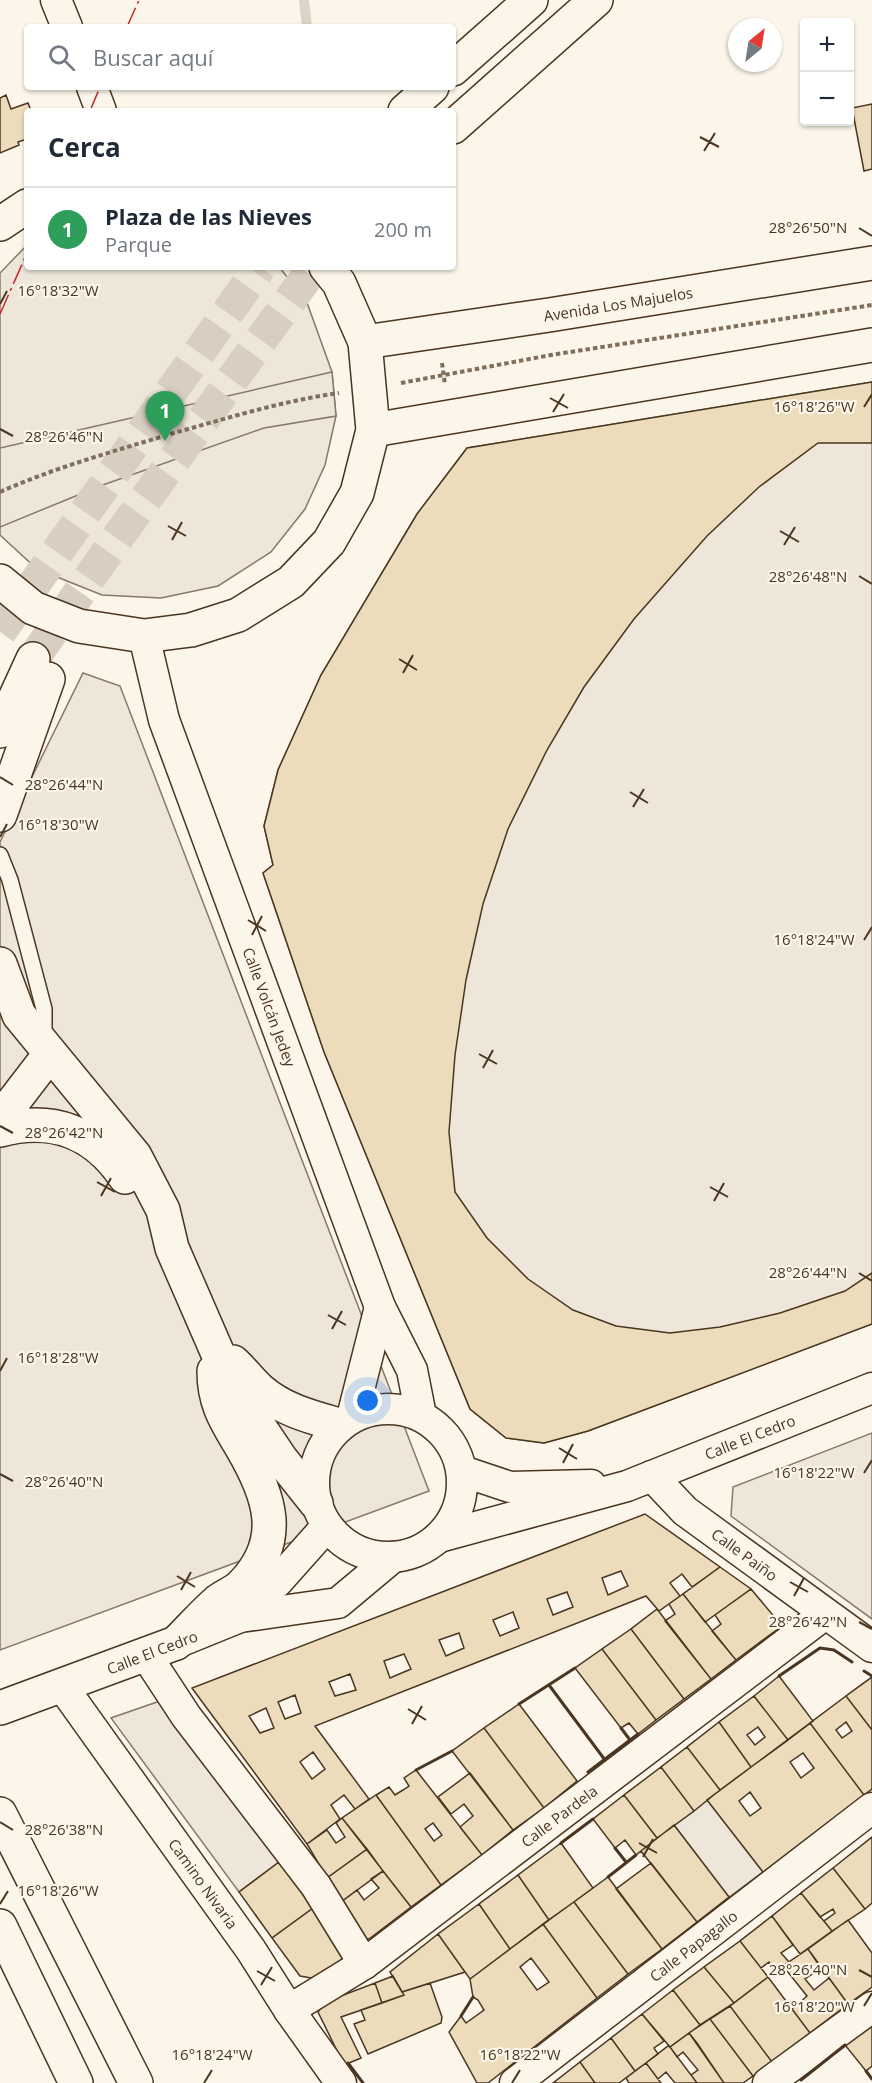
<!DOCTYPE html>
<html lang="es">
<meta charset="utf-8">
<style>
body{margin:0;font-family:"Open Sans",sans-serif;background:#f6f6f7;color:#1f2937}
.controls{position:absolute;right:18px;top:18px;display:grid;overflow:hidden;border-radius:6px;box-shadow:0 2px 4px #0004}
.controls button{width:54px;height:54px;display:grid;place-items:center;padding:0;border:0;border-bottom:2px solid #e0e1e3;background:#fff;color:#1f2937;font:30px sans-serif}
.compass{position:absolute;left:728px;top:18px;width:54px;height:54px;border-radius:50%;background:#fff;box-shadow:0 2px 4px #0004;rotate:30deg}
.you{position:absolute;left:368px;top:1401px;width:21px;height:21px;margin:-15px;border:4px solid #fff;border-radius:50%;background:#1a73e8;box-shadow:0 0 0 9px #1a73e833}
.badge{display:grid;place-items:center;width:39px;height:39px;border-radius:50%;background:#c62828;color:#fff;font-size:20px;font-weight:700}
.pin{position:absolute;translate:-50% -50px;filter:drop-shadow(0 2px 3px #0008)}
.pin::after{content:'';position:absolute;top:32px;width:21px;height:18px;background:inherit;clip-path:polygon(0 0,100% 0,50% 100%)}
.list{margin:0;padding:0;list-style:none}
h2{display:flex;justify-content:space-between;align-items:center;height:78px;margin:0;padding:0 24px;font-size:26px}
h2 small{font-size:20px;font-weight:400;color:#747a83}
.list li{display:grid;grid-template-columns:39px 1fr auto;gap:18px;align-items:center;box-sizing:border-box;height:84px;padding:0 24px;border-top:2px solid #e0e1e3}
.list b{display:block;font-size:22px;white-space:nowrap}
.list p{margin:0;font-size:20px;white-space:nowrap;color:#747a83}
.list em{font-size:20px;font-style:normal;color:#747a83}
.icon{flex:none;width:33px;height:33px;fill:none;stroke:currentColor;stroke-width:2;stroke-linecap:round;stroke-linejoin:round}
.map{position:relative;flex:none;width:872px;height:2083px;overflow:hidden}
.search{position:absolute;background:#fff;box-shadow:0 2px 4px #0004;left:24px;top:24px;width:432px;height:66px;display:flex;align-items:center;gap:15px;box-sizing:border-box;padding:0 21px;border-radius:6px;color:#747a83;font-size:22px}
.panel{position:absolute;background:#fff;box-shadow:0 2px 4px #0004;left:24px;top:108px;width:432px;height:162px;border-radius:6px}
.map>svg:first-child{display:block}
</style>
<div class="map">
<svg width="872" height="2083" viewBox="0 0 872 2083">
<rect width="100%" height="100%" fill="#fbf6e9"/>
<!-- green -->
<path fill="#ede6d9" stroke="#887966" stroke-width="1.5" d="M27,245V267H279L306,300L332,372L336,416L325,465L305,509L271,552L218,586L161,598L102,595L37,569L0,535V273Z
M872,382V1324L588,1431L544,1443L506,1438L470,1409L324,1052L263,873L273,865L264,826L278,770L321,675L417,514L467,448Z
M83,673L120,686L429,1491L0,1650V842Z
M872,1433V1619L731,1516L733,1487Z
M160,1701L279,1862L239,1892L111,1718Z
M707,1800L763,1872L729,1897L674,1825Z"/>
<!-- parking -->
<path fill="#ede7d9" stroke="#887966" stroke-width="1.5" d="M332,372L336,416L264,428L100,486L0,527V448Z"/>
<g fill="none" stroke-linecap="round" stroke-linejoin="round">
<!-- stream -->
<path stroke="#dcd4c6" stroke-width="10" d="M304,0L307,27"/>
</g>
<!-- building -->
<path fill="#ecdcbc" stroke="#4a3520" stroke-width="1.5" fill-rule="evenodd" d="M6,95L11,109L28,103L31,111H27V139L18,142L19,145L0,153V98Z
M872,104V169L864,171L852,108Z
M872,382V443H818L759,487L707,536L634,619L584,687L547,750L508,829L483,904L466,980L455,1055L449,1132L455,1192L487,1238L528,1279L573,1310L616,1326L670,1333L720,1327L780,1313L845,1291L872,1273V1324L588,1431L544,1443L506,1438L470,1409L324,1052L263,873L273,865L264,826L278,770L321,675L417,514L467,448Z
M645,1514L720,1567L692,1587L682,1574L670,1583L680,1596L659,1611L646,1596L315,1726L369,1799L355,1809L344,1795L331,1805L340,1819L307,1844L192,1688ZM621,1571L628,1586L608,1595L602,1578ZM567,1592L573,1607L553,1615L547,1599ZM513,1612L519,1628L500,1636L493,1620ZM459,1633L464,1648L446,1656L439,1640ZM404,1654L411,1669L390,1678L384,1661ZM350,1674L356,1690L335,1696L329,1682ZM295,1695L301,1713L285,1719L278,1702ZM266,1708L274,1728L260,1733L249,1716ZM313,1752L325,1769L312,1779L300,1762Z
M720,1567L751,1589L705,1622L683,1594Z
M751,1589L782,1626L736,1660L712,1631L721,1624L715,1615Z
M683,1594L736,1660L711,1679L665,1621L675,1614L669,1604Z
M657,1609L711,1679L684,1699L631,1629Z
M631,1629L684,1699L656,1720L602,1649Z
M602,1649L656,1720L638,1734L629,1723L621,1728L575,1668Z
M779,1676L813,1721L788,1740L754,1696Z
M872,1677V1730L846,1696Z
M754,1696L788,1740L751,1767L719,1722ZM758,1727L765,1737L755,1745L747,1735Z
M846,1696L872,1730V1789L864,1795L810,1723ZM846,1722L852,1731L842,1738L836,1730Z
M519,1704L577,1781L544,1808L484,1728Z
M719,1722L751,1767L720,1790L687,1747Z
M810,1723L864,1795L763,1872L707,1800ZM803,1753L814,1768L801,1778L790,1762ZM750,1792L761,1808L750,1816L739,1801Z
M484,1728L544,1808L513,1830L452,1751Z
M687,1747L720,1790L694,1811L661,1767Z
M661,1767L694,1811L657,1838L624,1795Z
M416,1770L482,1855L441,1885L376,1795L389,1787L395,1795L403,1790L409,1786L404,1778ZM433,1823L442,1835L434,1841L425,1829Z
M470,1773L513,1830L482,1855L460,1827L473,1816L464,1804L451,1814L438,1797Z
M376,1795L441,1885L411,1907L342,1818Z
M624,1795L657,1838L636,1855L625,1840L615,1848L593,1819Z
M342,1818L367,1849L327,1878L307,1844L327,1830L336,1843L345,1837L336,1823Z
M674,1825L729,1897L697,1922L641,1851Z
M872,1837V1903L865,1909L833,1868Z
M561,1843L593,1888L549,1920L518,1875Z
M367,1849L383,1871L341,1902L327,1878Z
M279,1862L313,1908L272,1938L239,1892Z
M651,1863L697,1922L662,1949L616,1889Z
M833,1868L865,1909L832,1931L824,1921L835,1913L833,1909L820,1917L801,1893Z
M383,1871L411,1907L369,1939L363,1938L341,1902L357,1890L364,1900L379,1888L371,1879Z
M518,1875L549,1920L510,1949L479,1904Z
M608,1877L662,1949L628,1974L574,1902Z
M801,1893L832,1931L800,1954L772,1916Z
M574,1902L628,1974L597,1998L543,1924Z
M479,1904L510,1949L470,1979L438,1934Z
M313,1908L347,1955L317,1979L300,1976L272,1938Z
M772,1916L793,1945L781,1953L789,1962L776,1972L769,1962L761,1968L740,1941Z
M848,1920L872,1953V1987L848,2004L808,1949Z
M543,1924L597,1998L488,2083H477L449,2032L461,2016L466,2023L484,2010L478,2000L473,1997L470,1979ZM531,1958L549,1982L537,1990L520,1967Z
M438,1934L465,1972L402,1992L390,1972Z
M740,1941L768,1977L734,2003L704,1967Z
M808,1949L821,1968L805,1979L814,1990L829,1978L848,2004L810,2033L792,2009L807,1996L783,1966Z
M704,1967L734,2003L700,2025L673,1990Z
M393,1976L404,1995L382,2003L375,1983Z
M768,1977L810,2033L772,2062L730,2006Z
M375,1983L382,2003L341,2017L361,2058L344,2065L318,2012L325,2002Z
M430,1983L442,2017L441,2023L368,2054L354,2024L365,2020L361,2010L404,1995L402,1992Z
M673,1990L700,2025L670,2047L642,2014Z
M730,2006L772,2062L753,2076L710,2019Z
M642,2014L664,2041L654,2048L658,2054L635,2071L611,2038Z
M710,2019L753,2076L743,2083H724L689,2033Z
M872,2026V2066L866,2071L845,2045Z
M689,2033L697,2043L724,2083H697L691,2075L698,2070L683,2052L677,2057L670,2047Z
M611,2038L635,2071L619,2083H595L580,2062Z
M668,2046L670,2047L697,2083H675L666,2072L658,2079L646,2063Z
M580,2062L595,2083H553Z
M646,2063L661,2083H629L626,2078Z"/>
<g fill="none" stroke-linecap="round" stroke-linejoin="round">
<!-- highway-tunnel -->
<path stroke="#d8cfc1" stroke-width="33" stroke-dasharray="33 16" stroke-linecap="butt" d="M0,632L260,267
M33,659L118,537L314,267"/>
<!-- lane casing -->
<g stroke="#4a3520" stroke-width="18">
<path id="lane" d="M0,855L10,880L44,1009V1040"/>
</g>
<!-- street casing -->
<g stroke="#4a3520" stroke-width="33">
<g id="street">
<path d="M56,0L67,27"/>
<path d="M92,87L101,111"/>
<path id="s1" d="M144,636L164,720L380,1307L412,1370L421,1416"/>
<circle cx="388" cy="1483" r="74"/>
<path d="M352,1417L380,1307"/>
<path d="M462,1471L510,1487L591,1485"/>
<path id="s2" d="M652,1476L685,1511L872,1647"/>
<path id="s3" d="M439,1537L627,1486L872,1388"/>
<path d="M240,1617L278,1581L327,1526"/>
<path d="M176,1643L240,1617L338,1603L393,1557"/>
<path d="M146,1655L186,1716L316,1886L364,1964"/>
<path id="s4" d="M62,1686L251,1950L289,2010L341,2083"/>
<path id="s5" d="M289,2010L364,1964L825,1614"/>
<path id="s6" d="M515,2083L872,1808"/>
<path d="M768,2083L872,2007"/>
</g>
</g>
<!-- secondary casing -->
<g stroke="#4a3520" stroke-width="36">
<g id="secondary">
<path d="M0,224L27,206"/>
<path id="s7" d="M365,342L549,315L872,263"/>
<path d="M373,430L872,345"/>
<path d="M0,581L33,608L79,626L144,636L191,630L238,615L291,582L329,542L357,493L373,430L365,342L339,283L326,267"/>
<path d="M0,1708L176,1643"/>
</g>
</g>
<!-- highway casing -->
<g stroke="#4a3520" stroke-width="36">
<path id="highway" d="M453,69L531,0
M405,111L432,87
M453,127L596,0
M0,731L33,659
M0,815L48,679
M0,964L19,1015L135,1156L163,1210L172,1248L232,1386L281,1459L316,1503
M0,1119L50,1054
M0,1130C53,1116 95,1132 125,1177
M233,1362C243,1371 251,1382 260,1390C283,1410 311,1417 339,1425
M176,1643C190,1629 203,1614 218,1601C226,1595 235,1592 241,1586C286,1541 270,1496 242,1448C226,1421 214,1404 214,1371
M0,1814L136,2083
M0,1926L76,2083"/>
</g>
<!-- path -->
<path stroke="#7f6f5c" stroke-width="4" stroke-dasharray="4.5 3" stroke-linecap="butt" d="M442,363L445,385
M401,383L551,355L872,305
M0,492C56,467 115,451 174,433C228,418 282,401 339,393"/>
<!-- lane -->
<use href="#lane" stroke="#fbf6e9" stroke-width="15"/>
<!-- street -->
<use href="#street" stroke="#fbf6e9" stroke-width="30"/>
<!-- secondary -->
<use href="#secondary" stroke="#fbf6e9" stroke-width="33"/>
<!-- highway -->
<use href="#highway" stroke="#fbf6e9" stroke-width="33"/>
<!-- wall -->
<path stroke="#4a3520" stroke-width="3" d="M864,1671L872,1676
M779,1676L820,1648L834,1650L852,1662
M549,1685L605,1760
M519,1704L575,1668
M621,1728L630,1740
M416,1770L452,1751
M588,1772L638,1734
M561,1843L593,1819
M615,1848L626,1862
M608,1877L636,1855
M461,2016L473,1997
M348,2063L363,2083
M866,2071L872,2079
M801,2080L845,2045"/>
<!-- power -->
<path stroke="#c62828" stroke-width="1.5" stroke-dasharray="21 4.5 3 4.5" stroke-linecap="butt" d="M127,27L139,0
M90,111L100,87
M0,314L27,253"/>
</g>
<!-- ticks -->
<path fill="none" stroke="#4a3520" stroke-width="2" d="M700,137L719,147M704,151L715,133M859,228L872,236M0,304L7,291M550,398L568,408M864,407L872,394M553,412L564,394M0,429L13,436M168,526L186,536M780,531L799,542M172,540L182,522M784,545L795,527M859,576L872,584M399,659L417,670M403,673L413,655M0,777L13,785M630,792L648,803M633,807L644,789M0,837L7,824M248,920L266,931M252,935L262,916M864,940L872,927M479,1054L497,1064M483,1068L493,1050M0,1126L13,1133M97,1182L115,1192M710,1187L728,1197M101,1196L111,1178M714,1201L724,1183M859,1273L872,1281M328,1315L346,1325M332,1329L342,1311M0,1371L7,1358M559,1448L577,1459M563,1463L573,1444M864,1473L872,1460M0,1474L13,1481M177,1576L195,1587M790,1582L808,1592M181,1590L191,1572M794,1596L804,1578M859,1622L872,1629M408,1709L426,1720M412,1724L422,1706M0,1822L13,1830M639,1843L657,1853M643,1857L653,1839M0,1904L8,1891M859,1970L872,1977M257,1971L275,1981M261,1985L272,1967M864,2006L872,1993M204,2083L212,2070M512,2083L520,2070"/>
<g text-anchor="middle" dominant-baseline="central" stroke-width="4.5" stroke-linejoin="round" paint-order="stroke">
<!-- street labels -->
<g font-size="15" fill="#4a3520" stroke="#fbf6e9">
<text stroke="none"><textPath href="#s7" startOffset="256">Avenida Los Majuelos</textPath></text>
<text stroke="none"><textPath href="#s1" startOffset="392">Calle Volcán Jedey</textPath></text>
<text stroke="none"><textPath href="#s3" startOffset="327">Calle El Cedro</textPath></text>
<text stroke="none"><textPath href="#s2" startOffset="122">Calle Paiño</textPath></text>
<text transform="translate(152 1652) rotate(-21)">Calle El Cedro</text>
<text stroke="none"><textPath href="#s5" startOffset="333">Calle Pardela</textPath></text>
<text stroke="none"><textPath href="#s4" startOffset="243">Camino Nivaria</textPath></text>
<text stroke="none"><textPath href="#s6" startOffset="225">Calle Papagallo</textPath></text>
</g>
</g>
<g font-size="15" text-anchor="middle" fill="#4a3520" stroke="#fbf6e9" stroke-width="4.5" stroke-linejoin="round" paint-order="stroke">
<text x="808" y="233">28°26'50"N</text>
<text x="58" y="296">16°18'32"W</text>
<text x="814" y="412">16°18'26"W</text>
<text x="64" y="442">28°26'46"N</text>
<text x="808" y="582">28°26'48"N</text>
<text x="64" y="790">28°26'44"N</text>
<text x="58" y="830">16°18'30"W</text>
<text x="814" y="945">16°18'24"W</text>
<text x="64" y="1138">28°26'42"N</text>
<text x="808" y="1278">28°26'44"N</text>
<text x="58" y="1363">16°18'28"W</text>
<text x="814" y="1478">16°18'22"W</text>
<text x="64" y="1487">28°26'40"N</text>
<text x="808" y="1627">28°26'42"N</text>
<text x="64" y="1835">28°26'38"N</text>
<text x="58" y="1896">16°18'26"W</text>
<text x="808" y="1975">28°26'40"N</text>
<text x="814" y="2012">16°18'20"W</text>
<text x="212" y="2060">16°18'24"W</text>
<text x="520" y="2060">16°18'22"W</text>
</g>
</svg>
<div class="controls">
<button>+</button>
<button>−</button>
</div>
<svg class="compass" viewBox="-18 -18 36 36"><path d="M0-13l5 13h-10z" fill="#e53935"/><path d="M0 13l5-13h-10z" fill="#747a83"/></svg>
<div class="you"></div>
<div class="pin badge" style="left:165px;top:441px;background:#2e9e5b">1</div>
<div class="search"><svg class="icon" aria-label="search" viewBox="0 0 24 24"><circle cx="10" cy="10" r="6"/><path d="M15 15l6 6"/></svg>Buscar aquí</div>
<section class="panel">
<h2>Cerca<small></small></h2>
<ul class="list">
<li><span class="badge" style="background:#2e9e5b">1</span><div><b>Plaza de las Nieves</b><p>Parque</p></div><em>200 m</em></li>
</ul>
</section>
</div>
